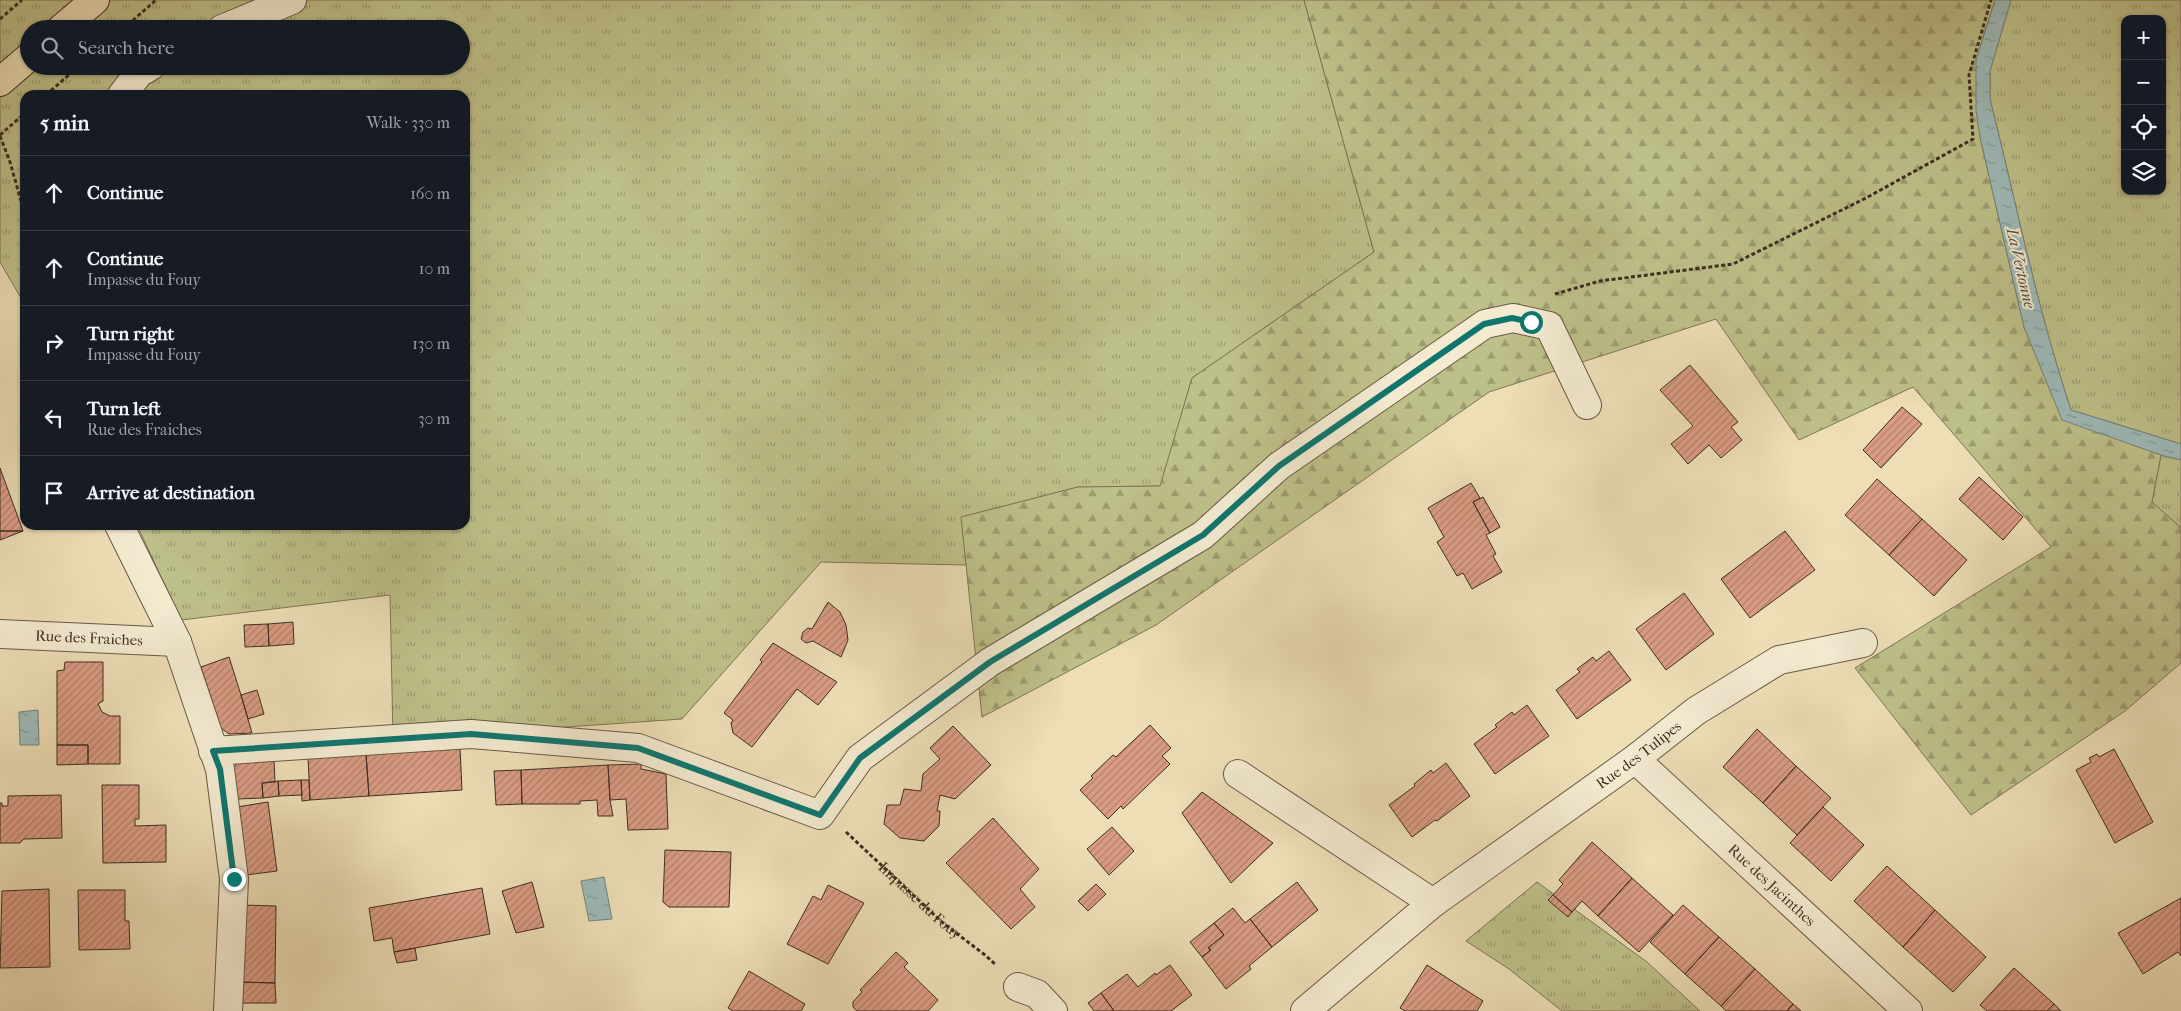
<!DOCTYPE html>
<meta charset="utf-8">
<style>
body{margin:0;font-family:"IM FELL French Canon",serif;background:#20242c;color:#f1f3f6}
.controls{position:absolute;right:15px;top:15px;display:grid;overflow:hidden;border-radius:10px;box-shadow:0 1px 4px #0004}
.controls button{width:45px;height:45px;display:grid;place-items:center;padding:0;border:0;border-bottom:1px solid #363941;background:#171b24;color:#f1f3f6;font:25px sans-serif}
.stop{position:absolute;width:15px;height:15px;margin:-11px;border:4px solid #0f766e;border-radius:50%;background:#fff}
.stop.end{background:#0f766e;border-color:#fff;box-shadow:0 1px 5px #0008}
.list{margin:0;padding:0;list-style:none}
h2{display:flex;justify-content:space-between;align-items:center;height:65px;margin:0;padding:0 20px;font-size:21px}
h2 small{font-size:16px;font-weight:400;color:#9ea1a6}
.list li{display:grid;grid-template-columns:32px 1fr auto;gap:15px;align-items:center;box-sizing:border-box;height:75px;padding:0 20px;border-top:1px solid #363941}
.list b{display:block;font-size:19px;white-space:nowrap}
.list p{margin:0;font-size:16px;white-space:nowrap;color:#9ea1a6}
.list em{font-size:16px;font-style:normal;color:#9ea1a6}
.icon{flex:none;width:28px;height:28px;fill:none;stroke:currentColor;stroke-width:2;stroke-linecap:round;stroke-linejoin:round}
.map{position:relative;flex:none;width:2181px;height:1011px;overflow:hidden}
.search{position:absolute;background:#171b24;box-shadow:0 1px 4px #0004;left:20px;top:20px;width:450px;height:55px;display:flex;align-items:center;gap:12px;box-sizing:border-box;padding:0 18px;border-radius:28px;color:#9ea1a6;font-size:19px}
.panel{position:absolute;background:#171b24;box-shadow:0 1px 4px #0004;left:20px;top:90px;width:450px;height:440px;border-radius:15px}
.map>svg:first-child{display:block}
</style>
<div class="map">
<svg width="2181" height="1011" viewBox="0 0 2181 1011">
<defs>
<pattern id="grass-tufts" width="24" height="20" patternUnits="userSpaceOnUse" patternTransform="scale(1.25)"><rect width="24" height="20" fill="#bec089"/><path d="M3 7l-1-3M5 7V3M7 7l1-3M15 17l-1-3M17 17v-4M19 17l1-3" fill="none" stroke="#9c9c70"/></pattern>
<pattern id="forest-firs" width="22" height="20" patternUnits="userSpaceOnUse" patternTransform="scale(1.25)"><rect width="22" height="20" fill="#bec089"/><path d="M5 1l3.5 6h-7zM16 11l3.5 6h-7z" fill="#9c9c70"/></pattern>
<pattern id="water-ripples" width="26" height="14" patternUnits="userSpaceOnUse" patternTransform="scale(1.25)"><rect width="26" height="14" fill="#9dbab8"/><path d="M2 4q2-2 4 0t4 0M15 11q2-2 4 0t4 0" fill="none" stroke="#819895"/></pattern>
<pattern id="building-hatch" width="6" height="6" patternUnits="userSpaceOnUse" patternTransform="scale(1.25)"><rect width="6" height="6" fill="#db9c84"/><path d="M-1 1l2-2M0 6l6-6M5 7l2-2" fill="none" stroke="#b3806c"/></pattern>
</defs>
<rect width="100%" height="100%" fill="#eddeb6"/>
<filter id="stains"><feTurbulence type="fractalNoise" baseFrequency=".004" numOctaves="4"/><feColorMatrix values="0 0 0 0 .2 0 0 0 0 .09 0 0 0 0 .02 0 0 0 .5 -.17"/></filter>
<radialGradient id="worn" r=".72"><stop offset=".6" stop-color="#630" stop-opacity="0"/><stop offset="1" stop-color="#630" stop-opacity=".3"/></radialGradient>
<!-- grass -->
<path fill="url(#grass-tufts)" stroke="#7e7655" fill-rule="evenodd" d="M0,0H1304L1374,252L1192,378L1161,486L1078,487L962,517L966,565L821,562L682,719L393,739L390,595L181,620L137,525H465V95H25V305L0,262ZM29,29H461V66H29Z
M2011,0H2181V444L2071,410C2037,309 2016,202 1990,99V71ZM2125,19H2162V191H2125Z
M2161,455L2181,460V528L2152,502Z
M1537,882L1647,962L1700,1011H1562L1509,969L1466,941Z"/>
<!-- forest -->
<path fill="url(#forest-firs)" stroke="#7e7655" d="M1304,0H1995L1976,60L1980,137L2024,327L2062,419L2161,455L2152,502L2181,528V663L2125,711L1971,815L1855,668L2051,547L1913,387L1799,440L1716,319L1489,392L1156,625L982,717L961,517L1078,487L1160,486L1192,378L1374,252Z"/>
<!-- water -->
<path fill="url(#water-ripples)" stroke="#77827c" d="M1995,0H2011L1990,71V99C2016,202 2037,309 2071,410L2181,444V460L2161,455L2062,420L2024,327L1980,137L1976,111V60Z
M38,710L39,745H20L19,712Z
M604,877L612,919L589,921L581,881Z"/>
<!-- building -->
<path fill="url(#building-hatch)" stroke="#3e2d21" d="M1690,365L1738,422L1731,427L1742,440L1721,458L1709,445L1688,464L1671,444L1693,426L1660,390Z
M1902,407L1922,424L1881,468L1863,450Z
M0,468L23,531H0Z
M1979,477L2023,517L2003,540L1959,499Z
M1877,479L1922,519L1889,555L1845,515Z
M1471,483L1480,498L1473,502L1490,533L1486,535L1496,554L1493,556L1502,572L1472,589L1463,573L1457,576L1437,542L1444,537L1428,508Z
M1483,497L1500,527L1490,533L1473,502Z
M1922,519L1967,560L1934,596L1889,555Z
M0,531H23L0,540Z
M1785,531L1815,570L1750,618L1721,579Z
M1684,593L1714,634L1666,670L1636,629Z
M828,602L840,612L846,625L848,640L841,657L813,641L806,643L801,639L803,632L808,628L812,629Z
M293,622L294,644L269,646L268,624Z
M268,624L269,646L245,647L244,625Z
M773,643L837,682L818,705L797,689L752,747L733,733L731,723L733,720L724,713L762,662L760,660Z
M1609,651L1631,680L1577,719L1556,690L1580,672L1577,669L1593,657L1596,661Z
M229,657L241,695L252,733L229,734L221,728L201,667Z
M65,662H103V701L98,704L102,712L110,716H120V764H88V745H57V671L64,670Z
M257,690L264,714L248,719L241,695Z
M1527,705L1549,736L1495,774L1474,744L1497,727L1495,725L1512,712L1514,715Z
M1150,725L1171,748L1162,756L1170,764L1123,809L1121,806L1108,819L1080,790L1093,778L1091,776L1113,755L1116,757Z
M953,726L991,765L955,799L940,795L937,811H940L939,826L924,841L900,838L884,824L887,805H900L904,789L921,791L923,774L940,759L930,748Z
M1757,729L1796,766L1763,803L1723,767Z
M57,745H88V764L57,765Z
M460,748L462,790L369,796L366,754Z
M2114,749L2153,822L2115,843L2076,770L2091,762L2089,758L2097,754L2099,757Z
M366,754L369,796L310,800L308,757Z
M274,760L275,782L262,783L263,798L237,799L233,770L237,763Z
M1446,763L1470,796L1437,821L1435,820L1412,837L1389,805L1415,786L1414,784L1431,770L1433,773Z
M641,764V769L666,774L668,829L628,830L626,799L610,800L608,765Z
M608,765L610,800L613,816H598L597,800L580,801V804H522L521,770Z
M1796,766L1831,798L1797,835L1763,803Z
M521,770L522,804L496,805L494,771Z
M301,780L302,795L279,796L278,781Z
M301,780H309L310,800L302,801Z
M278,781L279,796L263,798L262,783Z
M102,785H139V819H135V826L166,825V862L103,863Z
M1202,792L1273,843L1231,883L1182,813Z
M61,795L62,838L24,839L20,843H0V803H2V806H8V796Z
M268,802L277,871L246,875L237,807Z
M1823,807L1864,845L1831,881L1790,843Z
M993,818L1039,869L1020,889L1035,907L1011,929L946,863Z
M1112,827L1134,851L1109,875L1087,849Z
M1592,842L1632,878L1598,916L1582,901L1572,912L1553,895L1563,884L1559,880Z
M665,850L731,852L729,907H669L663,902Z
M1887,866L1935,910L1903,947L1854,901Z
M1632,878L1673,915L1639,952L1598,916Z
M532,882L544,927L516,933L502,891Z
M1297,882L1318,910L1272,947L1250,919Z
M1096,884L1106,894L1088,911L1078,901Z
M828,885L864,903L828,964L787,944L813,896L821,900Z
M482,888L490,934L394,952L392,938L374,941L369,908Z
M49,889L50,967L0,968L2,891Z
M78,890H125V921H129L130,949L79,950Z
M1553,895L1572,912L1568,917L1548,900Z
M2181,898V956L2178,952L2143,974L2118,933Z
M242,905L276,906L275,983L239,982Z
M1683,905L1719,937L1685,974L1650,942Z
M1233,908L1245,923L1250,919L1272,947L1249,966L1251,969L1226,989L1202,957L1211,950L1208,948L1224,935L1214,923Z
M1935,910L1986,957L1953,992L1903,947Z
M1214,923L1224,935L1208,948L1211,950L1202,957L1190,942Z
M1719,937L1755,969L1721,1006L1685,974Z
M415,948L417,960L397,963L394,952Z
M896,952L908,963L904,967L938,1000L928,1011H857L853,1007V1002L862,992L860,990Z
M1170,965L1192,995L1171,1011H1114L1101,993L1127,974L1138,987L1155,973L1156,975Z
M1427,965L1483,1001L1477,1011H1405L1400,1008Z
M2014,968L2054,1004L2047,1011H1987L1980,1005Z
M1755,969L1793,1004L1787,1011H1726L1721,1006Z
M749,971L805,1004L801,1011H733L728,1008Z
M239,982L275,983L276,1003H238Z
M1101,993L1114,1011H1094L1088,1003Z
M1793,1004L1801,1011H1787Z
M2054,1004L2061,1011H2047Z"/>
<g fill="none" stroke-linecap="round" stroke-linejoin="round">
<!-- minor casing -->
<g stroke="#6a5946" stroke-width="30">
<g id="minor">
<path d="M222,29L292,0"/>
<path d="M122,95L139,73L151,66"/>
<path d="M119,525L177,642L220,769L234,879L228,1011"/>
<path id="s2" d="M0,634L177,642"/>
<path d="M213,751L471,734L638,748L820,815L860,758L990,662L1203,535L1279,466L1485,324L1513,318L1549,326L1587,405"/>
<path id="s3" d="M1635,759L1908,1011"/>
<path d="M1238,774L1433,903"/>
<path d="M1018,987L1037,994L1053,1011"/>
<path id="s4" d="M1305,1011L1433,903L1635,759L1696,711L1779,660L1863,643"/>
</g>
</g>
<!-- major casing -->
<g stroke="#3e2d21" stroke-width="30">
<path id="major" d="M61,29L95,0
M0,82L29,57"/>
</g>
<!-- path -->
<g stroke="#3e2d21" stroke-width="3" stroke-dasharray="4 2.5" stroke-linecap="butt">
<path d="M0,19L22,0"/>
<path d="M123,29L156,0"/>
<path d="M46,95L79,66"/>
<path d="M0,135L25,113"/>
<path d="M0,136L10,162L25,215"/>
<path d="M1555,294L1600,281L1733,264L1866,198L1973,139L1969,75L1991,0"/>
<path id="s1" d="M846,832L943,923L985,955L996,965"/>
</g>
<!-- minor -->
<use href="#minor" stroke="#f3ead0" stroke-width="28"/>
<!-- major -->
<use href="#major" stroke="#eddeb6" stroke-width="28"/>
</g>
<g fill="none" stroke-linecap="round" stroke-linejoin="round">
<!-- route -->
<path stroke="#0f766e" stroke-width="6" d="M234,879L220,769L213,751L471,734L638,748L820,815L860,758L990,662L1203,535L1279,466L1484,324L1512,318L1531,322"/>
</g>
<g text-anchor="middle" dominant-baseline="central" stroke-width="4" stroke-linejoin="round" paint-order="stroke">
<!-- street labels -->
<g font-size="15" fill="#3e2d21" stroke="#f3ead0">
<text stroke="none"><textPath href="#s2" startOffset="89">Rue des Fraiches</textPath></text>
<text stroke="none"><textPath href="#s4" startOffset="421">Rue des Tulipes</textPath></text>
<text stroke="none"><textPath href="#s3" startOffset="186">Rue des Jacinthes</textPath></text>
<text stroke="none"><textPath href="#s1" startOffset="101">Impasse du Fouy</textPath></text>
</g>
<!-- water labels -->
<g font-size="16" font-style="italic" fill="#565047" stroke="#f3ead0">
<text transform="translate(2021 268) rotate(77)">La Vertonne</text>
</g>
</g>
<rect width="100%" height="100%" filter="url(#stains)"/>
<rect width="100%" height="100%" fill="url(#worn)"/>
</svg>
<div class="controls">
<button>+</button>
<button>−</button>
<button><svg class="icon" aria-label="locate" viewBox="0 0 24 24"><circle cx="12" cy="12" r="6"/><path d="M12 2v4M12 18v4M2 12h4M18 12h4"/></svg></button>
<button><svg class="icon" aria-label="layers" viewBox="0 0 24 24"><path d="M12 4l9 5-9 5-9-5zM3 14l9 5 9-5"/></svg></button>
</div>
<div class="stop" style="left:1531px;top:322px"></div>
<div class="stop end" style="left:234px;top:879px"></div>
<div class="search"><svg class="icon" aria-label="search" viewBox="0 0 24 24"><circle cx="10" cy="10" r="6"/><path d="M15 15l6 6"/></svg>Search here</div>
<section class="panel">
<h2>5 min<small>Walk · 330 m</small></h2>
<ul class="list">
<li><svg class="icon" aria-label="ahead" viewBox="0 0 24 24"><path d="M12 20V5M6 11l6-6 6 6"/></svg><div><b>Continue</b></div><em>160 m</em></li>
<li><svg class="icon" aria-label="ahead" viewBox="0 0 24 24"><path d="M12 20V5M6 11l6-6 6 6"/></svg><div><b>Continue</b><p>Impasse du Fouy</p></div><em>10 m</em></li>
<li><svg class="icon" aria-label="right" viewBox="0 0 24 24"><path d="M7 20v-9h11M14 6l5 5-5 5"/></svg><div><b>Turn right</b><p>Impasse du Fouy</p></div><em>130 m</em></li>
<li><svg class="icon" aria-label="left" viewBox="0 0 24 24"><path d="M17 20v-9H6M10 6l-5 5 5 5"/></svg><div><b>Turn left</b><p>Rue des Fraiches</p></div><em>30 m</em></li>
<li><svg class="icon" aria-label="arrive" viewBox="0 0 24 24"><path d="M6 21V4h12l-3 4 3 4H6"/></svg><div><b>Arrive at destination</b></div></li>
</ul>
</section>
</div>
